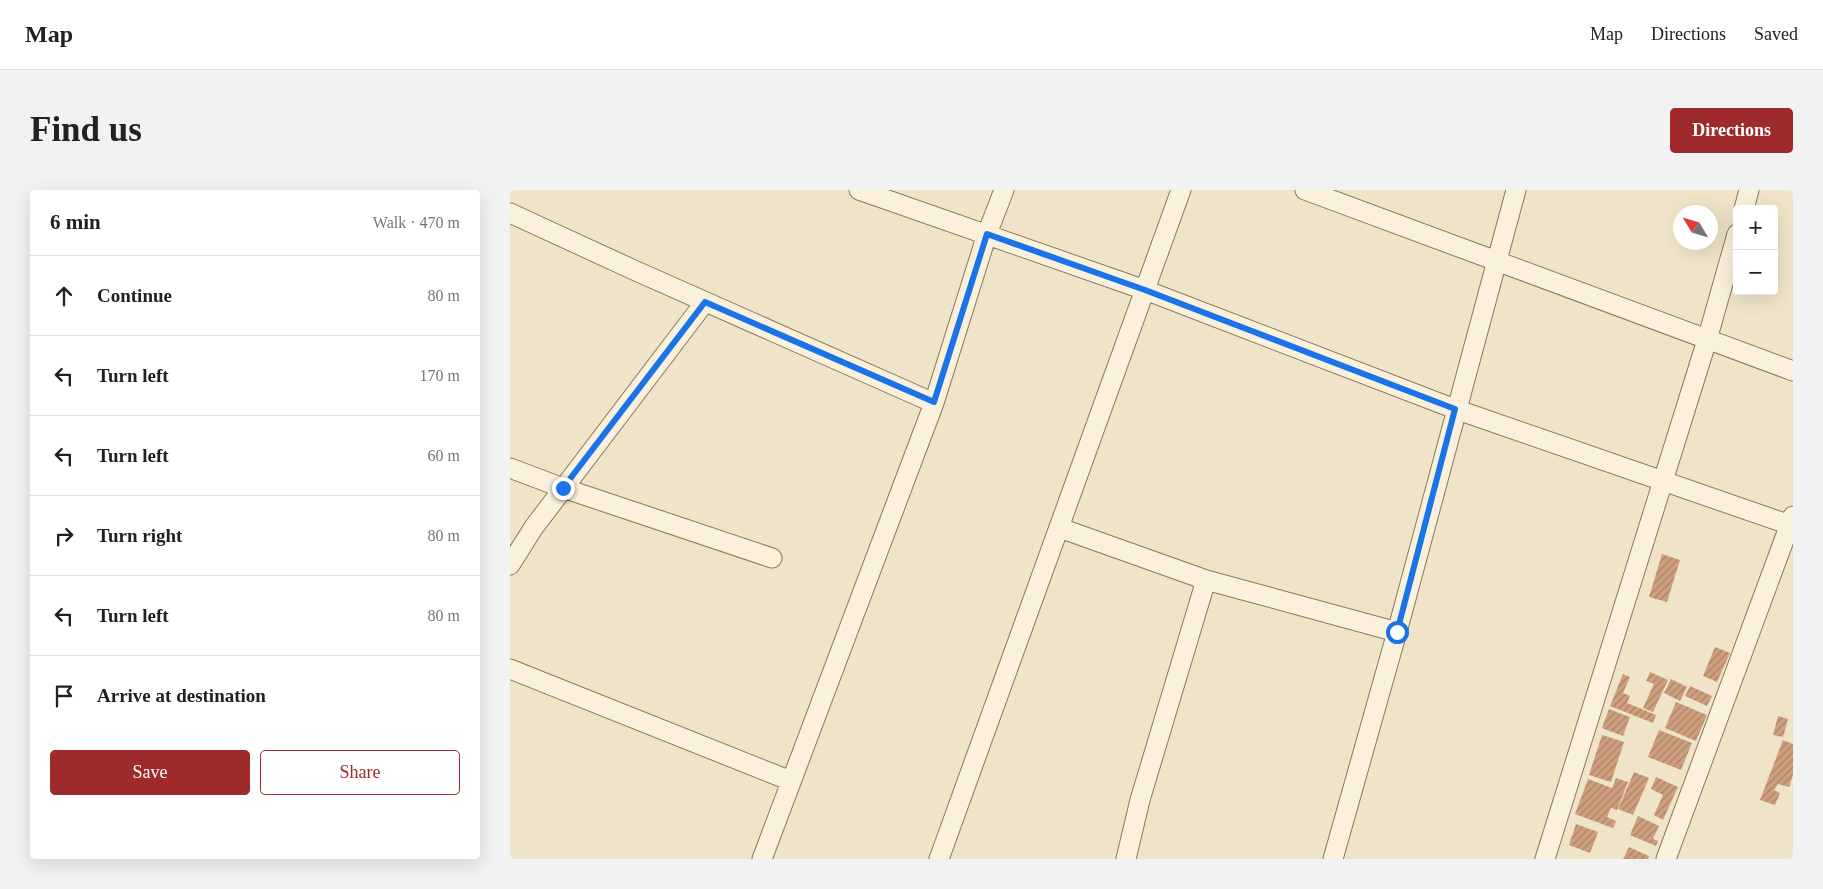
<!DOCTYPE html>
<meta charset="utf-8">
<style>
body{margin:0;font-family:"Times New Roman",serif;background:#f2f2f2;color:#202124}
.controls{position:absolute;right:15px;top:15px;display:grid;overflow:hidden;border-radius:5px;box-shadow:0 5px 20px #0002}
.controls button{width:45px;height:45px;display:grid;place-items:center;padding:0;border:0;border-bottom:1px solid #e0e0e0;background:#fff;color:#202124;font:25px sans-serif}
.compass{position:absolute;left:1163px;top:15px;width:45px;height:45px;border-radius:50%;background:#fff;box-shadow:0 5px 20px #0002;rotate:308deg}
.stop{position:absolute;width:15px;height:15px;margin:-11px;border:4px solid #1a73e8;border-radius:50%;background:#fff}
.stop.end{background:#1a73e8;border-color:#fff;box-shadow:0 1px 5px #0008}
.list{margin:0;padding:0;list-style:none}
h2{display:flex;justify-content:space-between;align-items:center;height:65px;margin:0;padding:0 20px;font-size:21px}
h2 small{font-size:16px;font-weight:400;color:#757577}
.list li{display:grid;grid-template-columns:32px 1fr auto;gap:15px;align-items:center;box-sizing:border-box;height:80px;padding:0 20px;border-top:1px solid #e0e0e0}
.list b{display:block;font-size:19px;white-space:nowrap}
.list em{font-size:16px;font-style:normal;color:#757577}
.actions{display:flex;gap:10px;padding:15px 20px}
.actions a{flex:1;padding:11px 0;border:1px solid #9e2a2b;border-radius:5px;text-align:center;font-size:18px;color:#9e2a2b}
.actions .main{background:#9e2a2b;color:#fff}
.icon{flex:none;width:28px;height:28px;fill:none;stroke:currentColor;stroke-width:2;stroke-linecap:round;stroke-linejoin:round}
.map{position:relative;flex:none;width:1283px;height:669px;overflow:hidden;border-radius:5px}
header{display:flex;align-items:center;gap:30px;box-sizing:border-box;height:70px;padding:0 25px;background:#fff;border-bottom:1px solid #e0e0e0}
header strong{font-size:24px}
nav{display:flex;gap:28px;margin-inline-start:auto;font-size:18px}
.intro{display:flex;align-items:center;justify-content:space-between;box-sizing:border-box;height:120px;padding:0 30px}
h1{margin:0;font-size:35px}
.button{padding:12px 22px;border-radius:5px;background:#9e2a2b;color:#fff;font-size:18px;font-weight:700}
main{display:flex;gap:30px;padding:0 30px}
aside{flex:1;background:#fff;border-radius:5px;box-shadow:0 5px 20px #0002}
.map>svg:first-child{display:block}
</style>
<header>
<strong>Map</strong>
<nav><a>Map</a><a>Directions</a><a>Saved</a></nav>
</header>
<div class="intro"><h1>Find us</h1><a class="button">Directions</a></div>
<main>
<aside>
<h2>6 min<small>Walk · 470 m</small></h2>
<ul class="list">
<li><svg class="icon" aria-label="ahead" viewBox="0 0 24 24"><path d="M12 20V5M6 11l6-6 6 6"/></svg><div><b>Continue</b></div><em>80 m</em></li>
<li><svg class="icon" aria-label="left" viewBox="0 0 24 24"><path d="M17 20v-9H6M10 6l-5 5 5 5"/></svg><div><b>Turn left</b></div><em>170 m</em></li>
<li><svg class="icon" aria-label="left" viewBox="0 0 24 24"><path d="M17 20v-9H6M10 6l-5 5 5 5"/></svg><div><b>Turn left</b></div><em>60 m</em></li>
<li><svg class="icon" aria-label="right" viewBox="0 0 24 24"><path d="M7 20v-9h11M14 6l5 5-5 5"/></svg><div><b>Turn right</b></div><em>80 m</em></li>
<li><svg class="icon" aria-label="left" viewBox="0 0 24 24"><path d="M17 20v-9H6M10 6l-5 5 5 5"/></svg><div><b>Turn left</b></div><em>80 m</em></li>
<li><svg class="icon" aria-label="arrive" viewBox="0 0 24 24"><path d="M6 21V4h12l-3 4 3 4H6"/></svg><div><b>Arrive at destination</b></div></li>
</ul>
<div class="actions"><a class="main">Save</a><a>Share</a></div>
</aside>
<div class="map">
<svg width="1283" height="669" viewBox="0 0 1283 669">
<defs>
<pattern id="building-hatch" width="6" height="6" patternUnits="userSpaceOnUse" patternTransform="scale(1.25)"><rect width="6" height="6" fill="#cf9f7d"/><path d="M-1 1l2-2M0 6l6-6M5 7l2-2" fill="none" stroke="#a98266"/></pattern>
</defs>
<rect width="100%" height="100%" fill="#f0e4c8"/>
<!-- building -->
<path fill="url(#building-hatch)" d="M1152,364L1170,370L1157,412L1139,407Z
M1205,457L1220,463L1207,492L1193,486Z
M1140,482L1158,490L1143,522L1133,518L1144,494L1136,491Z
M1113,484L1120,487L1113,503L1120,506L1117,513L1146,525L1143,533L1100,516Z
M1161,489L1177,497L1170,511L1154,503Z
M1180,496L1202,506L1197,516L1175,506Z
M1166,512L1197,525L1186,551L1155,538Z
M1099,519L1120,527L1113,546L1092,538Z
M1268,526L1278,529L1273,547L1263,545Z
M1149,540L1182,553L1171,580L1138,567Z
M1092,545L1114,552L1101,592L1079,585Z
M1273,550L1283,554V585L1279,597L1268,594L1264,600L1270,603L1265,615L1250,610Z
M1124,582L1139,588L1123,625L1108,619Z
M1146,587L1168,597L1153,630L1144,625L1153,605L1141,599Z
M1106,588L1118,592L1107,620L1101,618L1097,627L1106,631L1103,638L1065,624L1078,589L1102,598Z
M1128,626L1149,636L1143,649L1148,651L1146,656L1120,645Z
M1066,634L1088,642L1080,663L1059,655Z
M1119,657L1139,666L1138,669H1113Z"/>
<g fill="none" stroke-linecap="round" stroke-linejoin="round">
<!-- minor casing -->
<g stroke="#8d765c" stroke-width="21">
<path id="minor" d="M349,0L635,100L945,219L1283,336
M795,0L1283,181
M1234,19L1239,0
M0,23L126,81L424,213
M0,278L53,298L262,368
M550,338L696,390L887,442
M0,375L24,337L195,112
M0,479L281,591
M252,669L424,213L477,44L494,0
M429,669L671,0
M616,669L630,610L696,390
M823,669L887,442L1006,0
M1035,669L1197,150L1227,44
M1156,669L1283,326"/>
</g>
<!-- minor -->
<use href="#minor" stroke="#faf1dc" stroke-width="19"/>
</g>
<g fill="none" stroke-linecap="round" stroke-linejoin="round">
<!-- route -->
<path stroke="#1a73e8" stroke-width="6" d="M53,298L195,112L424,212L477,44L635,100L945,219L887,442"/>
</g>
</svg>
<div class="controls">
<button>+</button>
<button>−</button>
</div>
<svg class="compass" viewBox="-18 -18 36 36"><path d="M0-13l5 13h-10z" fill="#e53935"/><path d="M0 13l5-13h-10z" fill="#757577"/></svg>
<div class="stop" style="left:887px;top:442px"></div>
<div class="stop end" style="left:53px;top:298px"></div>
</div>
</main>
